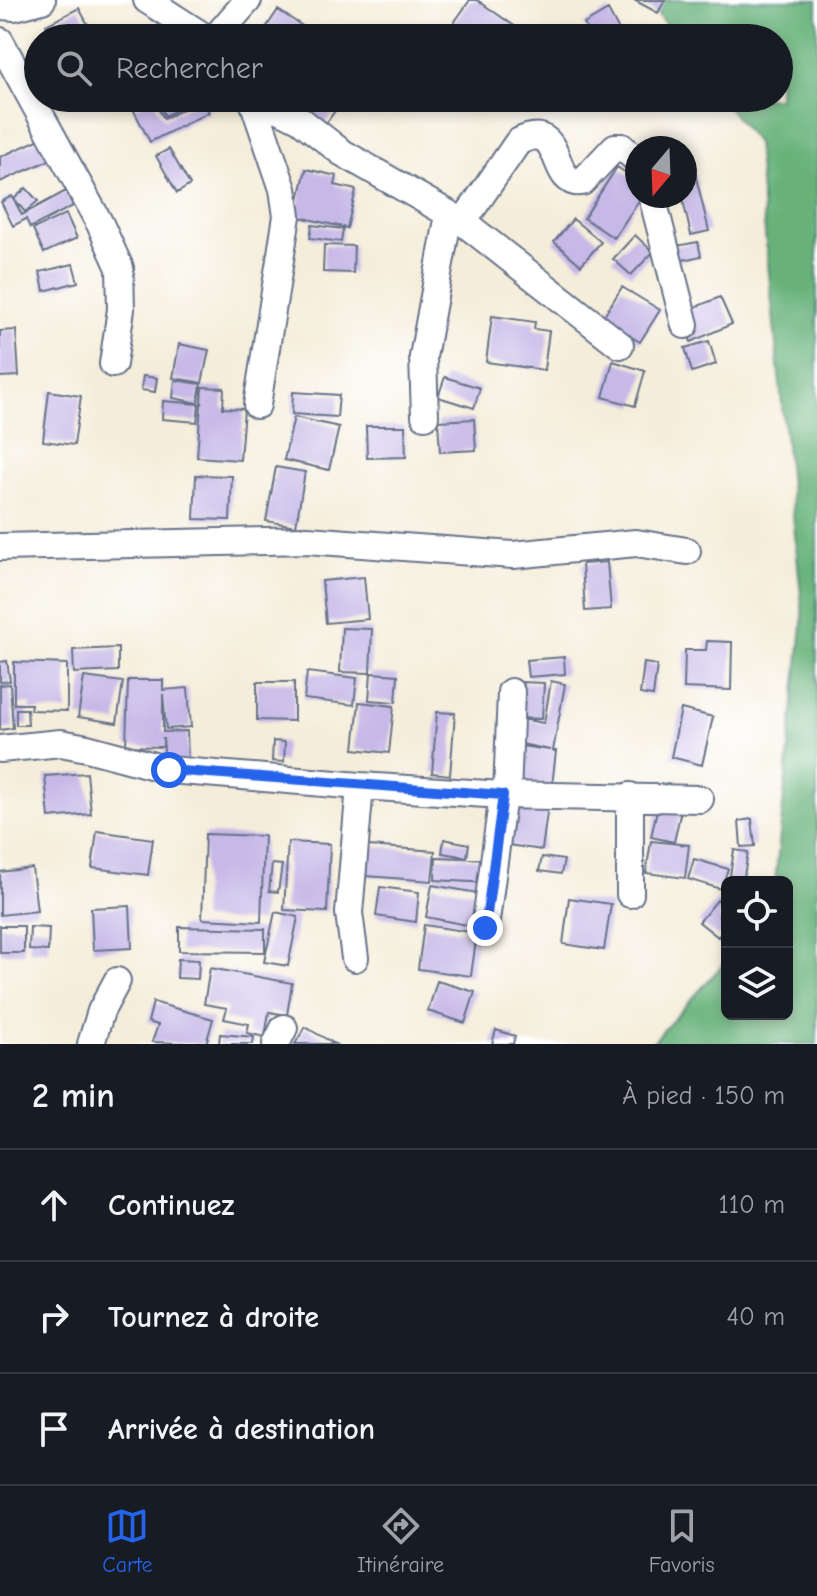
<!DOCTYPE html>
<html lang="fr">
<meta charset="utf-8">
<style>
body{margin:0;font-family:"Comic Neue",sans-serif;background:#242831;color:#f1f3f6}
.controls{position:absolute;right:24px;bottom:24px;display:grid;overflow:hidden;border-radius:12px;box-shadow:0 4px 12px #0003}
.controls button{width:72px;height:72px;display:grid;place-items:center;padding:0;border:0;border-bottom:2px solid #363941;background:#171b24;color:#f1f3f6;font:40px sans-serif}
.compass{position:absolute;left:625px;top:136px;width:72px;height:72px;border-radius:50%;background:#171b24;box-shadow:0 4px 12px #0003;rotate:199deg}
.stop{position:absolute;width:24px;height:24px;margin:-18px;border:6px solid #2563eb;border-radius:50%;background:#fff}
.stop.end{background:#2563eb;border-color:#fff;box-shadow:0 2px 8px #0008}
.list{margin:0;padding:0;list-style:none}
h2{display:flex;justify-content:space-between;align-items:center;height:104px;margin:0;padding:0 32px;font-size:34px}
h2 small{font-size:26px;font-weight:400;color:#9ea1a6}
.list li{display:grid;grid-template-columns:52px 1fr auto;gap:24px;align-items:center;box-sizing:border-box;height:112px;padding:0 32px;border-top:2px solid #363941}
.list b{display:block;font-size:30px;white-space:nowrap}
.list em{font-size:26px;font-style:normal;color:#9ea1a6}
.icon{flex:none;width:44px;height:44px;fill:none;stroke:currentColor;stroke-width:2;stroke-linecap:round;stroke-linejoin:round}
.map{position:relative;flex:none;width:817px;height:1044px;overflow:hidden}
.search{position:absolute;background:#171b24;box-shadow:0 4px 12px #0003;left:24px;right:24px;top:24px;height:88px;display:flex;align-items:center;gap:20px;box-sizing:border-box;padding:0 28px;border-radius:44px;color:#9ea1a6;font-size:30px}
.sheet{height:440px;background:#171b24}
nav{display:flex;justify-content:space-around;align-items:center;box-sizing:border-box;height:112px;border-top:2px solid #363941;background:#171b24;font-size:22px;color:#9ea1a6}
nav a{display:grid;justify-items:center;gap:4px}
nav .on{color:#2563eb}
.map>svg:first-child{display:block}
</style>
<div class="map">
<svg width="817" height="1044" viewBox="0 0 817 1044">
<rect width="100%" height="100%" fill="#fff"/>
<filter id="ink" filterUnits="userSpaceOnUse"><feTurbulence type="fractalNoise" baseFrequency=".0125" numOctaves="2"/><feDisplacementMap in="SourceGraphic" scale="16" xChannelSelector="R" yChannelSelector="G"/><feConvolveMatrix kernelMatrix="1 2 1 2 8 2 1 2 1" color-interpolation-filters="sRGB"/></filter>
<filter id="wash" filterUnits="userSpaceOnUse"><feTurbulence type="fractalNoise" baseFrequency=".006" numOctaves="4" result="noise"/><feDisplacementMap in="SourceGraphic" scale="32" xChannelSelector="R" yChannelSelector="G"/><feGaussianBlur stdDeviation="1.8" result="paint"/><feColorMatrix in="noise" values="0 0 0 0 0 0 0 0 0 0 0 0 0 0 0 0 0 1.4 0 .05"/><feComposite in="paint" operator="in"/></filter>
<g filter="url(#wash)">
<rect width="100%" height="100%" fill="#f4edd9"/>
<!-- forest -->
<path fill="#68b27a" stroke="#42706c" stroke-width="2" d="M647,0H817V1044H651L727,960V1014H787V882H775L803,616L756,143L721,98H779V38H676Z"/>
<g id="blocks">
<!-- building -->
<path fill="#c6b8e7" d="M470,0H477L523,32L519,38H451L446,34Z
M634,0H665L658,13Z
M79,8L95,38H53L46,25Z
M278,10L307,29L301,38H259Z
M608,10L623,38H592L584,24Z
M156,98H198L165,116Z
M295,98H344L325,125L292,103Z
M153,99L164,119L202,99L209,112L150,142L133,109Z
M42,138L52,159L0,182V157Z
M169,149L190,185L177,193L156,156Z
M693,165L709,231L691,235L682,196H685V167Z
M617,167L637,180V196H642L614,238L584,218Z
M306,169L337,176L335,185L356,190L347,228L295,216Z
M26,188L38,201L25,212L14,199Z
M66,191L73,206L30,228L26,219L13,226L1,202L12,196L22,215Z
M66,214L77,238L44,253L33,229Z
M573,219L601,242L581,265L554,242Z
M312,225L343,229L341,242L310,238Z
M635,235L653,252L631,275L613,259Z
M698,242L701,256L674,262L671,247Z
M324,245L354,246L353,273L323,272Z
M73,264L78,282L44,291L40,272Z
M622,287L660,310L640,342L602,319Z
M720,297L732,324L691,342L679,314Z
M492,316L535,322L534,329L549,331L544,370L486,362Z
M16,330L19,376L0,377V331Z
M709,341L716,364L692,372L685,348Z
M179,344L209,350L202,383L173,378Z
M613,361L645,371L635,406L603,397Z
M143,376L157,378L155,392L141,390Z
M445,377L480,388L474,408L438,397Z
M175,380L201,384L198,403L173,398Z
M202,387L224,388L223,408L244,409L240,460L197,457L201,404L203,403H201Z
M49,391L81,396L74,445L43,441Z
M293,392L339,395L337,417L292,414Z
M163,401L199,404L197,422L162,419Z
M294,417L339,427L329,470L284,460Z
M474,419L476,450L440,452L438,421Z
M366,426H405L406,457L367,458Z
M276,467L305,472L296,526L266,521Z
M196,475L232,476L230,520L194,519Z
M607,562L611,609L585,611L582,564Z
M364,577L368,619L326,623L322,581Z
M342,628L372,629L370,673L340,672Z
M707,641L732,642L731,690L684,688L685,650H706Z
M118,648V671L74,673L73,650Z
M564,657L565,674L528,677L526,660Z
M7,661L10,681L0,682V662Z
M14,662L67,664V711L30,710L31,704H14Z
M644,663L657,665L653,696L640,694Z
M307,672L357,678L354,705L304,699Z
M371,673L398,675L396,702L369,700Z
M84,677L123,682L117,723L78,717Z
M128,680H163V690L188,688L191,727L166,729L163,694V732L187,731L188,761L165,762L163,738V747L126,746Z
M551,681L565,684L553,751H556L552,786L515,782L520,746L550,750L517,743L521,719L544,723Z
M257,682H294V721L257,720Z
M520,682L544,683L542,719L518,718Z
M10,684L13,728L0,730V685Z
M359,702L394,706L389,753L354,749Z
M16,709H27L28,725H16Z
M681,709L713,717L702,765L671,757Z
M437,712L455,713L450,775L432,773Z
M273,741L285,742L284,762L272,761Z
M87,773L91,814L49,818L45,776Z
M514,800L548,805L542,850L508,845Z
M658,805L681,810L674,842L651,837Z
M752,819L755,846L741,847L739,821Z
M97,831L153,839L148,875L92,868Z
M205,834L264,836L261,922L202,919Z
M444,839L469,844L467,857L442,853Z
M651,841L689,845L685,878L646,873Z
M288,842L330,844L327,912L284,910Z
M368,846L435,851L432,881L366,876Z
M734,850L748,852L743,882H729Z
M436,857L491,859L490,883L435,880Z
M542,857L564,860L561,874L539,871Z
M694,859L728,869L721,889L688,879Z
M272,864L282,865L278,892L269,891Z
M32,868L37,911L0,915V872Z
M432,885L478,893L472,926L426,917Z
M380,887L419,892L416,922L376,916Z
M569,898L611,904L604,950L563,944Z
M717,900L727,907L719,917L727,926L718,937L699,922Z
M130,906L132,948L93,950L91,908Z
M275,912L298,917L288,966L264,962Z
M424,925L477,933L471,976L418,969Z
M0,926H24V953H0Z
M30,927L49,928L48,951L29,950Z
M179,927L265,929V952L179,951Z
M178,959L199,960L198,979L177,978Z
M210,968L292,983L287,1015L269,1012L265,1037L247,1033L249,1024L224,1019L227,1008L204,1004Z
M437,981L475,992L465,1023L428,1011Z
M153,1002L213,1019L206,1044L152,1042L158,1025L148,1022Z
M305,1027L335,1044H295Z
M496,1030L515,1036L513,1044H492Z
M220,1034L254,1037L253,1044H219Z"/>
</g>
</g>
<g filter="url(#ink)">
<use href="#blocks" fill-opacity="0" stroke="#677289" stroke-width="2"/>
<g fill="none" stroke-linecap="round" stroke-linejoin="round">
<!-- minor casing -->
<g stroke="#677289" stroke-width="30">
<path id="minor" d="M147,0L206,38
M0,6L15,7L42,0
M215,38L248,0
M0,41L100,224L120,268L121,309L113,364
M252,98L283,189L287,216L257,405
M257,98L299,119L341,152L463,222L620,345
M652,196L685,325
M463,222L518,142C566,117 548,187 582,182L615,147H622L637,160
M425,416L423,357L449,214
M0,547L307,540L513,555L636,543L687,551
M0,749L61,743L87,748L169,770L360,786L503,795L700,799
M507,795L511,692
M630,894V796
M485,928L503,795
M355,958L349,913L360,786
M91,1044L101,1011L117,981
M276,1044L284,1028"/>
</g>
<!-- minor -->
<use href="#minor" stroke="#fff" stroke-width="26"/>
</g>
</g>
<g fill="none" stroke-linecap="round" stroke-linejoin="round" filter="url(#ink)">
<!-- route -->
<path stroke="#2563eb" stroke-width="10" d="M169,770L503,795L485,928"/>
</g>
</svg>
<div class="controls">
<button><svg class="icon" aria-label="locate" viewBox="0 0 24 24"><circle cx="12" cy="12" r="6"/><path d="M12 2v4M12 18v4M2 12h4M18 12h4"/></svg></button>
<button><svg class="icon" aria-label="layers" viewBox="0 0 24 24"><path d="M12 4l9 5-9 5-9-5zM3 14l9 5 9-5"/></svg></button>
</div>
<svg class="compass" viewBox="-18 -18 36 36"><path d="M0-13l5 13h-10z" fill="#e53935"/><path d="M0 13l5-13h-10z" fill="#9ea1a6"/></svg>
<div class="stop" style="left:169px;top:770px"></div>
<div class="stop end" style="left:485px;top:928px"></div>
<div class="search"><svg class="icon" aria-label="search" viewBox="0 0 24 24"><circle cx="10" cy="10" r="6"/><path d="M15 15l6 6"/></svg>Rechercher</div>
</div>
<section class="sheet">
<h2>2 min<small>À pied · 150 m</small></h2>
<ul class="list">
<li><svg class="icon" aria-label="ahead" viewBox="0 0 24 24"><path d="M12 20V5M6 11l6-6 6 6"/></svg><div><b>Continuez</b></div><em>110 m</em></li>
<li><svg class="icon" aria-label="right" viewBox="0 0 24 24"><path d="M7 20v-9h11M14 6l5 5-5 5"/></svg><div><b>Tournez à droite</b></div><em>40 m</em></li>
<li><svg class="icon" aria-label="arrive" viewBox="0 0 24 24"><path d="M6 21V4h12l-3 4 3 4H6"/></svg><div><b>Arrivée à destination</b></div></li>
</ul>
</section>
<nav>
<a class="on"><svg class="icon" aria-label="map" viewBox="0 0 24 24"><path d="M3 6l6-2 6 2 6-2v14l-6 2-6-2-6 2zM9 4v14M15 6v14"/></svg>Carte</a>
<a><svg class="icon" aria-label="directions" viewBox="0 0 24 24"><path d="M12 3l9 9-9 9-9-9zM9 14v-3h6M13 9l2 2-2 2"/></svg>Itinéraire</a>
<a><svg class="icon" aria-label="saved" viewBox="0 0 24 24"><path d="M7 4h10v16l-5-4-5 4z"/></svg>Favoris</a>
</nav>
